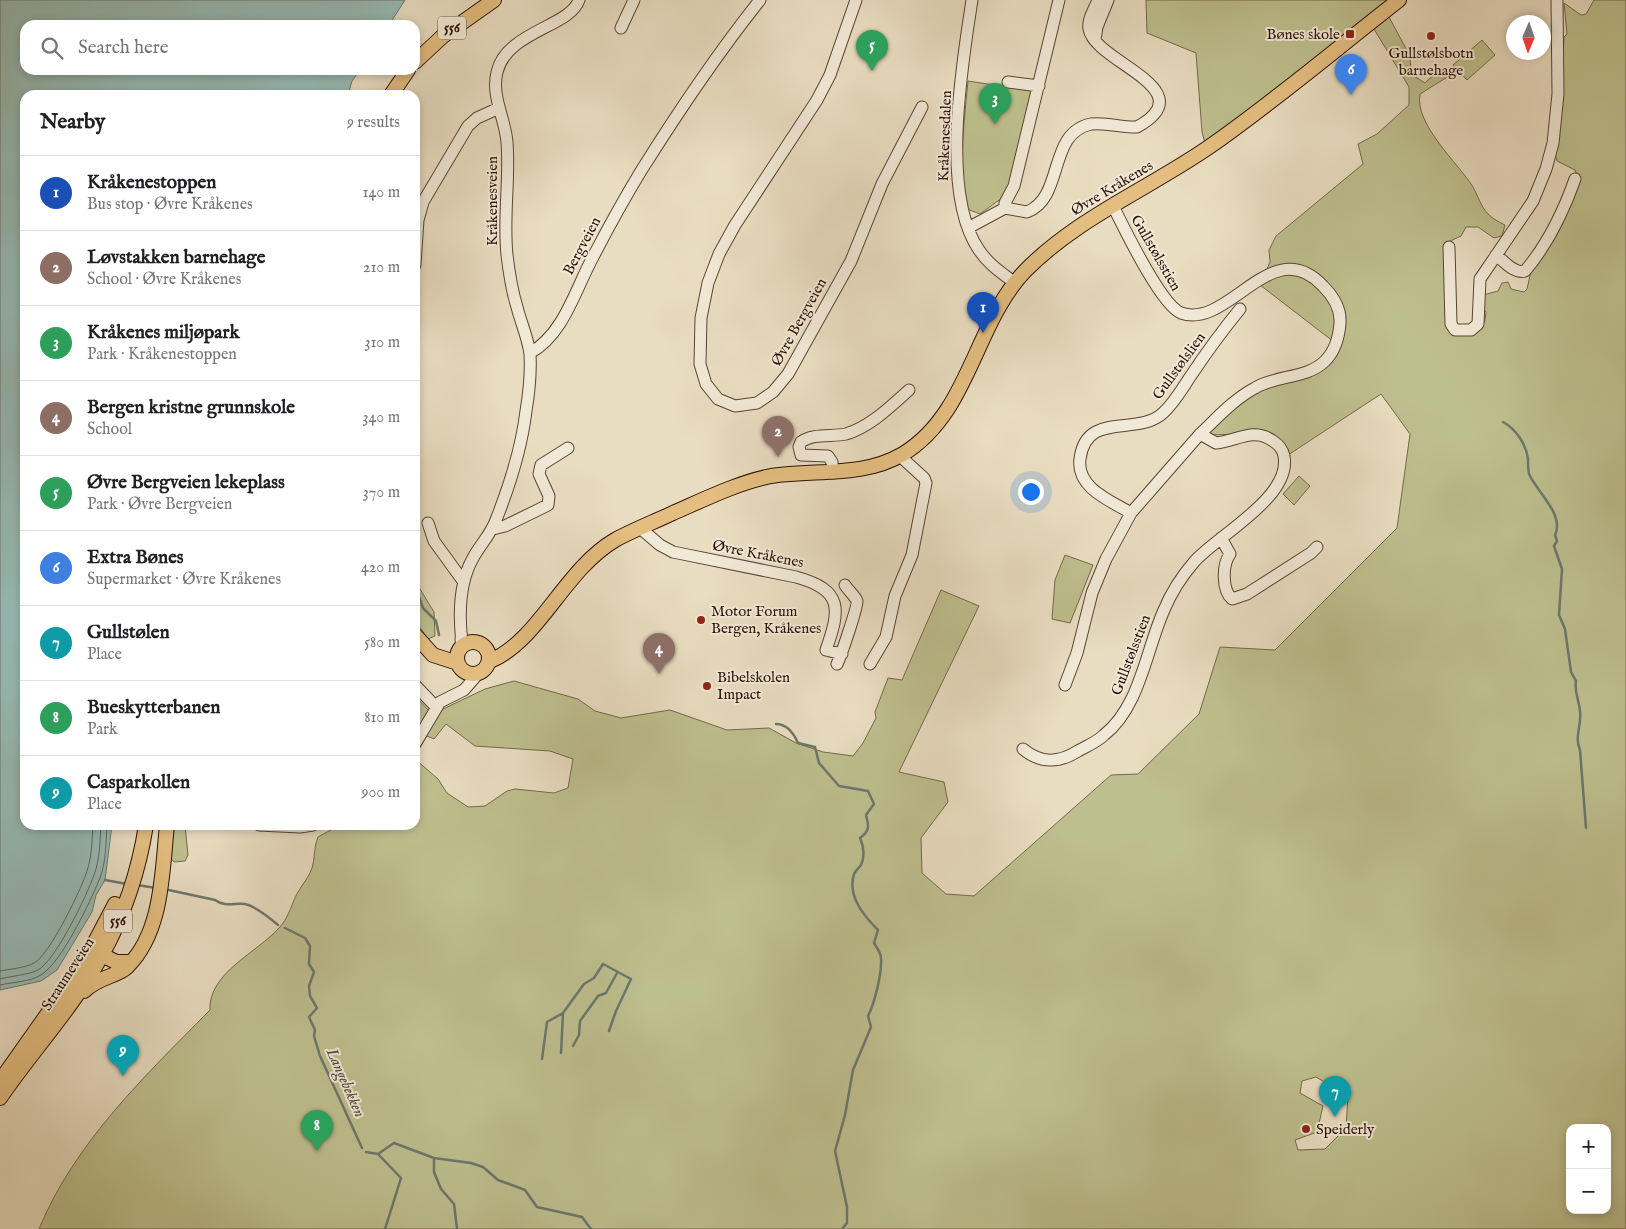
<!DOCTYPE html>
<meta charset="utf-8">
<style>
body{margin:0;font-family:"IM FELL English",serif;background:#f6f6f6;color:#202124}
.controls{position:absolute;right:15px;bottom:15px;display:grid;overflow:hidden;border-radius:10px;box-shadow:0 2px 8px #0003}
.controls button{width:45px;height:45px;display:grid;place-items:center;padding:0;border:0;border-bottom:1px solid #e0e0e0;background:#fff;color:#202124;font:25px sans-serif}
.compass{position:absolute;left:1506px;top:15px;width:45px;height:45px;border-radius:50%;background:#fff;box-shadow:0 2px 8px #0003;rotate:182deg}
.you{position:absolute;left:1030px;top:491px;width:18px;height:18px;margin:-12px;border:4px solid #fff;border-radius:50%;background:#1a73e8;box-shadow:0 0 0 8px #1a73e833}
.badge{display:grid;place-items:center;width:32px;height:32px;border-radius:50%;background:#8f2418;color:#fff;font-size:16px;font-weight:700}
.pin{position:absolute;translate:-50% -41px;filter:drop-shadow(0 1px 2px #0008)}
.pin::after{content:'';position:absolute;top:26px;width:18px;height:15px;background:inherit;clip-path:polygon(0 0,100% 0,50% 100%)}
.list{margin:0;padding:0;list-style:none}
h2{display:flex;justify-content:space-between;align-items:center;height:65px;margin:0;padding:0 20px;font-size:21px}
h2 small{font-size:16px;font-weight:400;color:#757577}
.list li{display:grid;grid-template-columns:32px 1fr auto;gap:15px;align-items:center;box-sizing:border-box;height:75px;padding:0 20px;border-top:1px solid #e0e0e0}
.list b{display:block;font-size:19px;white-space:nowrap}
.list p{margin:0;font-size:16px;white-space:nowrap;color:#757577}
.list em{font-size:16px;font-style:normal;color:#757577}
.icon{flex:none;width:28px;height:28px;fill:none;stroke:currentColor;stroke-width:2;stroke-linecap:round;stroke-linejoin:round}
.map{position:relative;flex:none;width:1626px;height:1229px;overflow:hidden}
.search{position:absolute;background:#fff;box-shadow:0 2px 8px #0003;left:20px;top:20px;width:400px;height:55px;display:flex;align-items:center;gap:12px;box-sizing:border-box;padding:0 18px;border-radius:15px;color:#757577;font-size:19px}
.panel{position:absolute;background:#fff;box-shadow:0 2px 8px #0003;left:20px;top:90px;width:400px;height:740px;border-radius:15px}
.map>svg:first-child{display:block}
</style>
<div class="map">
<svg width="1626" height="1229" viewBox="0 0 1626 1229">
<rect width="100%" height="100%" fill="#e9ddc1"/>
<filter id="stains"><feTurbulence type="fractalNoise" baseFrequency=".004" numOctaves="4"/><feColorMatrix values="0 0 0 0 .2 0 0 0 0 .09 0 0 0 0 .02 0 0 0 .5 -.17"/></filter>
<radialGradient id="worn" r=".72"><stop offset=".6" stop-color="#630" stop-opacity="0"/><stop offset="1" stop-color="#630" stop-opacity=".3"/></radialGradient>
<!-- green -->
<path fill="#bebf8e" stroke="#75684a" fill-rule="evenodd" d="M1146,0H1403L1206,147L1202,132L1196,53L1147,33Z
M1594,0H1626V1229H39C75,1142 145,1076 210,1010C208,973 258,952 279,928C288,918 290,909 295,898C300,886 311,876 313,864C315,854 314,847 318,837L340,825H415V759L438,779L447,793L468,807L485,806L507,791L515,789L554,793L568,788L573,759L550,751L475,746L446,724L434,739L427,736L415,755V696L429,711L437,712L485,689L514,681L578,699L595,711L621,718L670,710L727,730L769,728L796,743L823,752L853,756L863,743L876,718L875,712L888,678L902,680L941,590L979,606L899,772L944,782L948,802L921,838L922,873L946,894L974,896L1111,775L1138,774L1199,714L1220,647L1275,650L1397,528L1410,434L1381,394L1288,455L1260,434L1201,435L1259,386L1315,374L1334,342L1260,285L1270,262L1269,250L1276,236L1363,164L1358,144L1377,134L1409,105V87L1374,29L1389,17L1410,56L1411,74L1425,83L1442,67L1449,76L1420,94C1414,124 1459,164 1473,187C1478,196 1481,207 1488,214C1493,219 1499,222 1505,225L1502,236L1494,238L1478,227H1466L1461,236L1448,242L1446,326L1449,331L1454,334L1480,328L1485,321L1486,312L1483,308V295L1498,291L1502,283L1508,282L1511,289L1524,292L1527,289L1531,271L1578,177L1575,170L1557,161L1555,154L1562,82L1564,37L1567,34L1564,3L1581,15L1586,14ZM1316,1077L1348,1096L1346,1128L1325,1149L1298,1150L1295,1140L1317,1132L1323,1106L1300,1093L1302,1081ZM1570,1128H1607V1210H1570Z
M1482,40L1495,55L1467,80L1453,65Z
M968,81L1033,91L1012,185L1002,198L980,214L967,209C958,167 964,124 968,81Z
M1299,476L1310,486L1294,505L1283,494Z
M1065,555L1093,565L1070,623L1052,619L1055,580Z
M415,581L434,612L435,636L428,639L415,620Z
M172,825H185L188,855L185,861L174,862L168,855Z"/>
<!-- water -->
<path fill="#97bbb5" stroke="#6c776f" d="M0,0H405L389,25H25V70H360L352,81L348,95H25V825H112L105,880L96,895L92,912L57,970L41,981L0,990Z"/>
<g fill="none" stroke-linecap="round" stroke-linejoin="round">
<!-- shore -->
<path stroke="#62665d" stroke-width="1" d="M0,971C10,969 25,968 34,963C49,956 82,888 87,871C92,856 92,840 93,825
M0,979C11,976 28,975 38,970C56,960 87,895 94,875C100,859 100,841 101,825
M0,985C12,982 30,982 41,975C62,962 90,902 100,878C106,862 106,842 107,825"/>
<!-- stream -->
<path stroke="#6c776f" stroke-width="2.5" d="M1503,422C1516,429 1526,444 1528,459C1528,463 1528,469 1529,474C1537,492 1565,515 1555,535L1557,541L1554,546L1562,569L1559,615L1565,629L1571,672L1576,681C1574,692 1579,700 1580,711C1582,726 1574,736 1580,750L1586,828
M415,586L423,608L436,621L439,635
M776,724C788,724 794,734 798,743L815,747L819,763L839,786L868,791L874,804L866,815C869,826 870,831 860,838C864,847 865,856 861,865C859,868 855,871 854,874C847,896 864,916 878,930L874,943C877,948 881,953 881,958C882,973 875,1002 868,1016L871,1027L853,1070L845,1115L835,1151L847,1207V1223L842,1229
M105,880L127,884
M137,885L156,888
M164,889L215,900C224,907 234,903 245,904C255,906 271,919 278,925
M285,928L305,938L310,946L309,964L314,972L309,986L310,996L317,1008L309,1017L315,1030L314,1036L320,1056L362,1148
M573,1046L579,1035L580,1021L598,996L606,993L617,973
M561,1053L563,1013
M542,1059L547,1022L563,1013L584,984L594,978L603,964L631,979L616,1011L609,1031
M366,1152L378,1154L394,1143L434,1158L471,1163L483,1167L498,1180L525,1190L537,1207L582,1217L591,1229
M378,1154L401,1178L385,1229
M434,1158V1172L441,1189L454,1204L457,1229"/>
<!-- minor casing -->
<g stroke="#5b4434" stroke-width="13">
<path id="minor" d="M856,0L830,75L817,100L735,225L719,254L708,283L701,318L700,364L706,384L718,399L735,406L757,403L773,392L788,374L851,261L882,184L922,107
M972,0C962,65 940,194 979,250C988,264 1002,273 1015,283
M621,28L634,0
M1095,40L1097,27L1108,0
M1008,82L1039,86
M1005,208L1027,212C1065,197 1047,133 1091,124C1107,122 1122,128 1137,127C1206,89 1094,62 1089,29C1087,20 1095,8 1098,0
M968,228L1005,208V203L1014,186L1059,0
M1449,247L1451,324L1455,330H1471L1478,324L1480,279L1533,201L1546,169L1553,143L1558,94L1557,0
M1496,255C1504,261 1514,274 1525,271C1548,244 1563,213 1575,179
M415,265L418,220L423,202L468,126L477,118L499,108
M530,353C564,334 575,290 593,257C608,228 624,199 641,171C678,112 717,54 760,0
M833,473L832,462L828,456L801,455L799,447L801,442C813,433 832,437 846,434C870,427 891,406 909,390
M1131,513C1111,501 1076,488 1080,459C1086,410 1137,437 1163,413C1174,403 1182,389 1190,377C1206,353 1222,331 1240,309
M428,523L434,541L463,581
M640,528L660,545L673,552L796,577C844,590 840,610 826,650L842,654
M493,529L505,526L548,505L549,496L539,474L541,465L568,448
M1221,538L1230,554C1222,565 1222,590 1232,599L1247,594L1311,553L1317,547
M462,646C460,641 462,637 461,632C459,607 460,581 473,558C480,545 491,534 496,520C509,487 522,445 526,411C529,393 531,372 530,354C528,338 521,323 517,307C512,291 509,272 507,255C503,217 510,180 507,142C505,118 491,96 497,72C507,31 570,27 579,0
M837,664C841,656 858,606 857,601C855,596 848,590 845,585
M870,664L886,637L895,596L912,555L926,483L924,478L900,456
M415,685L436,707
M1065,685L1077,653L1092,593L1106,559L1131,513L1200,434
M415,744L440,702L464,690L477,675
M1023,749C1041,764 1059,763 1078,751C1087,746 1097,742 1104,735C1140,707 1146,650 1164,610C1171,593 1182,576 1194,562C1218,535 1292,497 1284,456C1283,450 1278,444 1273,441C1253,427 1237,441 1216,443L1200,434C1217,418 1234,399 1255,388C1276,375 1307,379 1325,361C1335,351 1339,337 1340,323C1341,309 1333,296 1323,286C1272,231 1229,330 1181,313C1161,305 1124,228 1113,206
M259,825L300,827L313,825"/>
</g>
<!-- major casing -->
<g stroke="#2c1105" stroke-width="16">
<path id="major" d="M415,62L443,36L494,0
M391,95L408,70
M415,635L433,655L458,663
M457 658a16 16 0 1 1 32 0a16 16 0 1 1-32 0Z
M490,661C539,641 564,570 615,540C633,530 654,522 673,513C705,499 737,483 771,476C816,469 862,478 903,454C970,413 974,324 1025,271C1077,218 1148,189 1209,147C1275,101 1336,49 1399,0
M94,958L102,955L116,962H131
M84,991C98,977 118,976 127,967C163,932 162,871 167,825
M0,1081L85,961L115,904
M0,1098C33,1050 74,1006 102,955C124,915 139,870 146,825"/>
</g>
<!-- minor -->
<use href="#minor" stroke="#f1e9d7" stroke-width="11"/>
<!-- major -->
<use href="#major" stroke="#e4be80" stroke-width="14"/>
</g>
<!-- markers -->
<g fill="#8f2418" stroke="#f1e9d7" stroke-width="2">
<rect x="1345" y="29" width="10" height="10" rx="2.5"/>
<circle cx="1431" cy="36" r="5"/>
<circle cx="701" cy="620" r="5"/>
<circle cx="707" cy="686" r="5"/>
<circle cx="1306" cy="1129" r="5"/>
</g>
<g text-anchor="middle" dominant-baseline="central" stroke-width="4" stroke-linejoin="round" paint-order="stroke">
<!-- shield labels -->
<g fill="#f1e9d7" stroke="#675244" stroke-width="1">
<rect x="438" y="16.5" width="28" height="23" rx="4"/>
<rect x="104" y="909.5" width="28" height="23" rx="4"/>
</g>
<g font-size="14" font-weight="bold" fill="#2c1105">
<text x="452" y="28">556</text>
<text x="118" y="921">556</text>
</g>
<!-- poi labels -->
<g font-size="15" fill="#2c1105" stroke="#f1e9d7" text-anchor="start">
<text x="1340" y="34" text-anchor="end">Bønes skole</text>
<text x="1431" y="53" text-anchor="middle">Gullstølsbotn<tspan x="1431" dy="17">barnehage</tspan></text>
<text x="711" y="611">Motor Forum<tspan x="711" dy="17">Bergen, Kråkenes</tspan></text>
<text x="717" y="677">Bibelskolen<tspan x="717" dy="17">Impact</tspan></text>
<text x="1316" y="1129">Speiderly</text>
</g>
<!-- street labels -->
<g font-size="15" fill="#2c1105" stroke="#f1e9d7">
<text transform="translate(945 136) rotate(-88)">Kråkenesdalen</text>
<text transform="translate(1112 188) rotate(-31)">Øvre Kråkenes</text>
<text transform="translate(492 201) rotate(-90)">Kråkenesveien</text>
<text transform="translate(582 246) rotate(-62)">Bergveien</text>
<text transform="translate(1156 253) rotate(60)">Gullstølsstien</text>
<text transform="translate(799 322) rotate(-61)">Øvre Bergveien</text>
<text transform="translate(1179 366) rotate(-54)">Gullstølslien</text>
<text transform="translate(758 554) rotate(11)">Øvre Kråkenes</text>
<text transform="translate(1131 655) rotate(-69)">Gullstølsstien</text>
<text transform="translate(68 974) rotate(-57)">Straumeveien</text>
</g>
<!-- water labels -->
<g font-size="16" font-style="italic" fill="#514c43" stroke="#f1e9d7">
<text transform="translate(345 1083) rotate(66)">Langebekken</text>
</g>
</g>
<rect width="100%" height="100%" filter="url(#stains)"/>
<rect width="100%" height="100%" fill="url(#worn)"/>
</svg>
<div class="controls">
<button>+</button>
<button>−</button>
</div>
<svg class="compass" viewBox="-18 -18 36 36"><path d="M0-13l5 13h-10z" fill="#e53935"/><path d="M0 13l5-13h-10z" fill="#757577"/></svg>
<div class="you"></div>
<div class="pin badge" style="left:983px;top:333px;background:#1a4fb4">1</div>
<div class="pin badge" style="left:778px;top:457px;background:#8d6e63">2</div>
<div class="pin badge" style="left:995px;top:124px;background:#2e9e5b">3</div>
<div class="pin badge" style="left:659px;top:674px;background:#8d6e63">4</div>
<div class="pin badge" style="left:872px;top:71px;background:#2e9e5b">5</div>
<div class="pin badge" style="left:1351px;top:95px;background:#3f7fe0">6</div>
<div class="pin badge" style="left:1335px;top:1117px;background:#0f9aa8">7</div>
<div class="pin badge" style="left:317px;top:1151px;background:#2e9e5b">8</div>
<div class="pin badge" style="left:123px;top:1076px;background:#0f9aa8">9</div>
<div class="search"><svg class="icon" aria-label="search" viewBox="0 0 24 24"><circle cx="10" cy="10" r="6"/><path d="M15 15l6 6"/></svg>Search here</div>
<section class="panel">
<h2>Nearby<small>9 results</small></h2>
<ul class="list">
<li><span class="badge" style="background:#1a4fb4">1</span><div><b>Kråkenestoppen</b><p>Bus stop · Øvre Kråkenes</p></div><em>140 m</em></li>
<li><span class="badge" style="background:#8d6e63">2</span><div><b>Løvstakken barnehage</b><p>School · Øvre Kråkenes</p></div><em>210 m</em></li>
<li><span class="badge" style="background:#2e9e5b">3</span><div><b>Kråkenes miljøpark</b><p>Park · Kråkenestoppen</p></div><em>310 m</em></li>
<li><span class="badge" style="background:#8d6e63">4</span><div><b>Bergen kristne grunnskole</b><p>School</p></div><em>340 m</em></li>
<li><span class="badge" style="background:#2e9e5b">5</span><div><b>Øvre Bergveien lekeplass</b><p>Park · Øvre Bergveien</p></div><em>370 m</em></li>
<li><span class="badge" style="background:#3f7fe0">6</span><div><b>Extra Bønes</b><p>Supermarket · Øvre Kråkenes</p></div><em>420 m</em></li>
<li><span class="badge" style="background:#0f9aa8">7</span><div><b>Gullstølen</b><p>Place</p></div><em>580 m</em></li>
<li><span class="badge" style="background:#2e9e5b">8</span><div><b>Bueskytterbanen</b><p>Park</p></div><em>810 m</em></li>
<li><span class="badge" style="background:#0f9aa8">9</span><div><b>Casparkollen</b><p>Place</p></div><em>900 m</em></li>
</ul>
</section>
</div>
